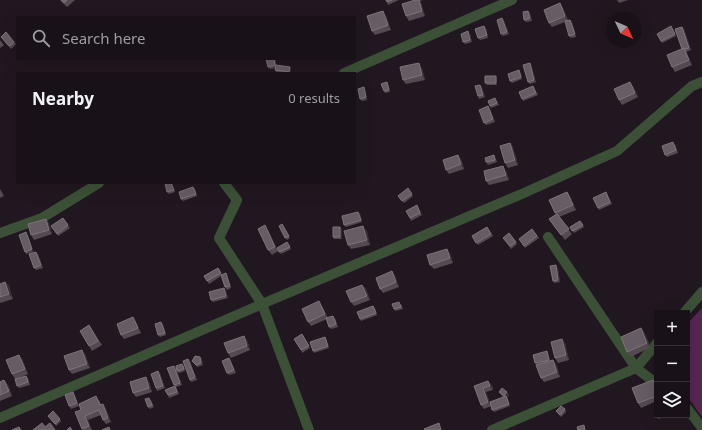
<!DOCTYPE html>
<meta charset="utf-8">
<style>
body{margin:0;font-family:"Noto Sans",sans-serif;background:#221a21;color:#f1f3f6}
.controls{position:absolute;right:12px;bottom:12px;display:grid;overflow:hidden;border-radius:0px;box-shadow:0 4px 16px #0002}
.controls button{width:36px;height:36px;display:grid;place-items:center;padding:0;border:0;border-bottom:1px solid #373137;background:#191118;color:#f1f3f6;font:20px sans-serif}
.compass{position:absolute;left:606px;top:12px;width:36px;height:36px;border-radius:50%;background:#191118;box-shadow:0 4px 16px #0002;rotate:134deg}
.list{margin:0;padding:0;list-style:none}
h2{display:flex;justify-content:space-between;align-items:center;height:52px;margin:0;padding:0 16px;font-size:17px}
h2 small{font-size:13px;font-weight:400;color:#9f9da2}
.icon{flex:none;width:22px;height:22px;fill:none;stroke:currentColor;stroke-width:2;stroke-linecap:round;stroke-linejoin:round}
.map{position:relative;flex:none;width:702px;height:430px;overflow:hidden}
.search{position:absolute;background:#191118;box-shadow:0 4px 16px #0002;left:16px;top:16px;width:340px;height:44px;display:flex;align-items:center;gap:10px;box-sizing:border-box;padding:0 14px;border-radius:0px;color:#9f9da2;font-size:15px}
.panel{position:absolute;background:#191118;box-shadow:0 4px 16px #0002;left:16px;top:72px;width:340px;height:112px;border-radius:0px}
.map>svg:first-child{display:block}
</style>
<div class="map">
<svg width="702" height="430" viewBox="0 0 702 430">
<rect width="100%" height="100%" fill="#211720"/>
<!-- green -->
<path fill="#582652" d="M702,308V417L687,396V324Z"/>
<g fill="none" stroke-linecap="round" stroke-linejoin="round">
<!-- minor -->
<path stroke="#3c5037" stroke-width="10" d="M344,73L512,0
M224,183L237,200L219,238L262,304L309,430
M0,233L42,218L99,183
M548,237L636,368L657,384
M684,313L702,292
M687,408L702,428
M0,418L262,304L524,193L617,151L692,86L702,82
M492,430L636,368L657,343"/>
</g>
<!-- wall -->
<path fill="#544a52" d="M60,0H75L67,7Z
M386,0H399L388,5Z
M414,0H423L420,1L421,3L425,16L409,21L406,16Z
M617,0H628L619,3Z
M560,3L563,8L568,20L572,22L576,37L571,38L569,36L565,22L552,27L549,23Z
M528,11L530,13L532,21L526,22L524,20Z
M386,16L391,30L375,35L372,31Z
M502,18L504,21L509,34L503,36L501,34Z
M671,26L676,36L662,43L661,41Z
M682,27L684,29L691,50L686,52L692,65L675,72L672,67L682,49Z
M486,28L488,38L480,40L478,38Z
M470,34L472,42L465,44L463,42Z
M1,37L14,42L16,44L11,49Z
M0,40L4,45L0,48Z
M275,59L276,65L291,70V73H282L276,72L275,70V68L270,69L268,67Z
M530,63L531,65L536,82L530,84L528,82Z
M422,68L425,80L406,84L403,80Z
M519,70L520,72L522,79L512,83L510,81Z
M497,79V85H487L485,83Z
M387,82L388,84L390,92L385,93L384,91Z
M533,86L538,95L523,101L522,99Z
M633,86L638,97L622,105L619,100Z
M482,87L485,97L479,99L478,96Z
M365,90L367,100L362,101L360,99Z
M497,101L499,105L491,108L490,106Z
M490,109L495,122L486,125L484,123Z
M510,143L513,147L518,165L508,168L505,163Z
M675,144L678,153L667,157L665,155Z
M494,155L495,157L497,162L488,165L486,162Z
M461,159L464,169L449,174L446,170Z
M506,171L509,180L489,185L486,181Z
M165,183H172L175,192L169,194L167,192Z
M193,187L195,189L197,196L183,201L181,199Z
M408,188L413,196L404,203L398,196Z
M0,189L4,196L0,198Z
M567,192L570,196L576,210L559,217L572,234L565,240L549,219L556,214L555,213Z
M606,192L612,204L599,210L598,208Z
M418,207L422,215L411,221L410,218Z
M358,212L360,214L362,222L346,227L344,225Z
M63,218L70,228L58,236L51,226Z
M580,221L584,227L574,233L570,227Z
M49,223L52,234L34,240L31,235Z
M282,224L290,238L287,240L285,238Z
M265,225L268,230L278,251L272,255L268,250Z
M340,227L342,230V239H334L333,237Z
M487,227L493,236L478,245L472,236Z
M532,229L539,238L525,248L519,239Z
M367,231L370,245L351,249L348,245Z
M509,233L517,244L511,249L503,238Z
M28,235L33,252L26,254L25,252Z
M289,245L291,249L281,254L279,252Z
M450,253L453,263L434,269L430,265Z
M38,254L43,268L36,270L34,268Z
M218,268L222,275L227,276L231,288L227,290L225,287L221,276L209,284L204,276Z
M558,268L560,282L554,283L553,281Z
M392,271L395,276L399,287L383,293L380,289Z
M5,282L9,286L13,299L0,303V284Z
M362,285L366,289L370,300L354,306L351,302Z
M224,288L226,291L228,298L213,302L211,300Z
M401,304L403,309L395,311L394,309Z
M322,306L328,318H335L338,327L331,329L329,327L327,319L311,326L308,322Z
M373,306L375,308L377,315L361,321L360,319Z
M136,322L141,333L124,339L121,335Z
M163,324L166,335L160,337L158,335Z
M89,325L102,345L92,351L89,346Z
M641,328L644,332L651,347L631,357L627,352Z
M244,336L247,340L250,350L231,358L228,353Z
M303,336L310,348L302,353L301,350Z
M326,339L329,348L314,353L313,351Z
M565,343L569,360L558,363L555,358Z
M85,354L90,368L72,374L69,370Z
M548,354L550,361L553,360L556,364L560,377L544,382L541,378L537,366L535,363Z
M200,357L202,359L203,365L197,367L192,361Z
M22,359L28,374L15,379L12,374Z
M230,360L236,373L229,375L227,373Z
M190,361L197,380L191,382L190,380Z
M182,364L184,366L185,371L179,373L177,371Z
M176,368L182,385L176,387L179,394L169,398L168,395L175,387L174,385Z
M160,373L165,388L157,391L156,388Z
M26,376L28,378L30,385L19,388L17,386Z
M4,380L8,385L12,396L0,401V382Z
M149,382L152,392L136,397L133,393Z
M492,385L493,390L486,392L491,406L484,409L481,405L474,386Z
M656,385L657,388V401L641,408L638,403Z
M499,392H507L509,395L507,397L510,406L494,412L492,410L503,397Z
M74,394L79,406L71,409L69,406Z
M99,400L101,405L106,409L111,422L106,424L103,420L101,415L88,420L92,430H83L82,429L81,410Z
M151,400L154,407L150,409L148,407Z
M565,409L566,412L561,417L556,411Z
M657,415H668V416L658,419L657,417Z
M48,416L60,419L61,421L56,426Z"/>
<!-- shaded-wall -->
<path fill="#382e37" d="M419,0L421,3L425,16L422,11Z
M560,3L563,8L568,21L565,16Z
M383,11L386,16L391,30L388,25Z
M528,11L530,13L532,21L530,18Z
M502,18L504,21L509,34L507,32Z
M570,20L572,22L576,37L575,34Z
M484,26L486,28L488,38Z
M682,27L684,29L691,50L689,48Z
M468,31L470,34L472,42L470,40Z
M684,48L687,53L692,65L689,60Z
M419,63L422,68L425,80L422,75Z
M530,63L531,65L536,82L534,80Z
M290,67L291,70V73H289V72Z
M496,76L497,79V85L496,83Z
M387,82L388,84L390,92L389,90Z
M630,82L633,86L638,97L635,93Z
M480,85L482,87L485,97L483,95Z
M488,106L490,109L495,122L493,119Z
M510,143L513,147L518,165L515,160Z
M458,155L461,159L464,169L461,164Z
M503,166L506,171L509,180L506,175Z
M171,183H172L175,192L174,190Z
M567,192L570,196L576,210L573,205Z
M358,212L360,214L362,222L361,220Z
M46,219L49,223L52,234L49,230Z
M265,225L268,230L278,251L275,247Z
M363,226L367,231L370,245L367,240Z
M340,227L342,230V239L340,237Z
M26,232L28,235L33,252L32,249Z
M447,249L450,253L453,263L450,258Z
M36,252L38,254L43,268L41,265Z
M556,265L558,268L560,282L558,280Z
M392,271L395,276L399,287L396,282Z
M5,282L9,286L13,299L9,294Z
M362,285L366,289L370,300L367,296Z
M224,288L226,291L228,298L226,296Z
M319,301L322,306L328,318L325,314Z
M133,317L136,322L141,333L138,328Z
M161,322L163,324L166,335L165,333Z
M641,328L644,332L651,347L647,343Z
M244,336L247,340L250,350L247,346Z
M562,339L565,343L569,360L566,355Z
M82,350L85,354L90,368L87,364Z
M547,351L548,354L551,362L549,360Z
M19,355L22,359L28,374L25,369Z
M200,357L202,359L203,365L201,363Z
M188,359L190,361L197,380L195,377Z
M553,360L556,364L560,377L557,372Z
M174,366L176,368L182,385L180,383Z
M158,371L160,373L165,388L163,386Z
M146,377L149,382L152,392L149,388Z
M4,380L8,385L12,396L9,391Z
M653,380L656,385L657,388V391Z
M488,381L492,385L493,390L490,386Z
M483,388L486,392L491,406L488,402Z
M507,392L509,395L507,397L510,406L504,396Z
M103,404L106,409L111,422L108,418Z
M85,416L88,420L92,430L89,426Z"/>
<!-- building -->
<path fill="#665c64" stroke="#7d737b" d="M61,0H67L64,3Z
M386,0H392L387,2Z
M415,0H419L422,11L406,16L402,4Z
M560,3L565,16L549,23L544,10Z
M383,11L388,25L372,31L367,16Z
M528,11L530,18L524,20L523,12Z
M502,18L507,32L501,34L497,20Z
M570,20L575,34L569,36L565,21Z
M484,26L487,35L478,38L475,29Z
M671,26L675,34L661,41L657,34Z
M682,27L689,48L685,49L684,48L682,49L675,29Z
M468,31L470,40L463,42L461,34Z
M6,32L14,42L9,46L1,37Z
M684,48L689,60L672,67L667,55Z
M266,59H274L275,65L268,67Z
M419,63L422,75L403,80L400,67Z
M530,63L534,80L528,82L523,65Z
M276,65L290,67L289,72L275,70Z
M519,70L521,77L510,81L508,74Z
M485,76H496V83H485Z
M387,82L389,90L384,91L381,84Z
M630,82L635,93L619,100L614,89Z
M480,85L483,95L478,96L475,86Z
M533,86L536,93L522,99L519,92Z
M364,87L366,97L360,99L358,89Z
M495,98L497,103L490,106L488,101Z
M488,106L493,119L484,123L479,110Z
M673,142L676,150L665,155L662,146Z
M510,143L515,160L505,163L500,146Z
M458,155L461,164L446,170L443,160Z
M494,155L495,160L486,162L485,158Z
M503,166L506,175L486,181L484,171Z
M165,183H171L174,190L167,192Z
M193,187L196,194L181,199L179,192Z
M408,188L412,194L402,201L398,196Z
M567,192L573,205L555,213L549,200Z
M606,192L610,202L598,208L593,198Z
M417,205L420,213L410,218L406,211Z
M358,212L361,220L344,225L342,216Z
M557,214L569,229L561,235L549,219Z
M63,218L68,225L57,234L51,226Z
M46,219L49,230L31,235L28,224Z
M580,221L583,225L572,231L570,227Z
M282,224L289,236L285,238L279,226Z
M265,225L275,247L268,250L258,229Z
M363,226L367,240L348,245L344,231Z
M333,227H340V237H333Z
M487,227L491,234L476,243L472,236Z
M532,229L537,236L524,246L519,239Z
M26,232L32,249L25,252L19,235Z
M509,233L516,242L510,246L503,238Z
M287,242L290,247L279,252L277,248Z
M447,249L450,258L430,265L427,255Z
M36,252L41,265L34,268L29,254Z
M556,265L558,280L553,281L550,266Z
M218,268L221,273L207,281L204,276Z
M392,271L396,282L380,289L376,278Z
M226,273L230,286L225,287L221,275Z
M5,282L9,294L0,297V284Z
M362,285L367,296L351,302L346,291Z
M224,288L226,296L211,300L209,292Z
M319,301L325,314L308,322L302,309Z
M399,302L401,307L394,309L392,304Z
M373,306L376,313L360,319L357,312Z
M333,316L336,324L329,327L326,318Z
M133,317L138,328L121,335L117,324Z
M161,322L165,333L158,335L155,324Z
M89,325L98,341L89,346L80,331Z
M641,328L647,343L627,352L621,337Z
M302,334L309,346L301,350L294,339Z
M244,336L247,346L228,353L224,343Z
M325,337L328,346L313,351L310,342Z
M562,339L566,355L555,358L551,342Z
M82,350L87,364L69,370L64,356Z
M547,351L549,360L535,363L533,355Z
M19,355L25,369L12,374L6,360Z
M195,356L200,357L201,363L196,365L192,361Z
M229,358L234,370L227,373L222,361Z
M188,359L195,377L190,380L183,361Z
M553,360L557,372L541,378L536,365Z
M182,364L184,369L177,371L176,366Z
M174,366L180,383L174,385L167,368Z
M158,371L163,386L156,388L151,374Z
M26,376L28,382L17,386L15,379Z
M146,377L149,388L133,393L130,382Z
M4,380L9,391L0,395V382Z
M653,380L657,391V396L638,403L632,388Z
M488,381L490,386L483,388L488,402L481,405L474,386Z
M175,386L177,392L168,395L165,390Z
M502,388L507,392L504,396L499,392Z
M73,392L77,403L69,406L65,395Z
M96,396L100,405L103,404L108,418L103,420L99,410L85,416L89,426L82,429L75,412L81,410L79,404Z
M506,396L509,404L492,410L490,402Z
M149,398L152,405L148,407L145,399Z
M561,406L565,409L560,415L556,411Z
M53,411L60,419L55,424L48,416Z
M657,412V415H663L657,417L655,413Z
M42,423L45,427L50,423L55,430H33Z
M439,423L441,430H425L424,429Z
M584,425L585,430H578L577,427Z
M19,427L21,430H12Z
M70,427L72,430H67Z
M109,427L110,430H102Z"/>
</svg>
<div class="controls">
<button>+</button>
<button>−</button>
<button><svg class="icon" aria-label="layers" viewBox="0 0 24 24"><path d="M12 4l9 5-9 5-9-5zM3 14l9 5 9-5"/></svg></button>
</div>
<svg class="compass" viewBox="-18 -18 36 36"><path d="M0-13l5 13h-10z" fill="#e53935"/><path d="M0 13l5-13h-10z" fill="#9f9da2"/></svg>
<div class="search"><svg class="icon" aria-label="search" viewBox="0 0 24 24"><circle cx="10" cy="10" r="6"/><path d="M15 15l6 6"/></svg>Search here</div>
<section class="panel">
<h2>Nearby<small>0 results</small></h2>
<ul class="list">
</ul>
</section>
</div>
